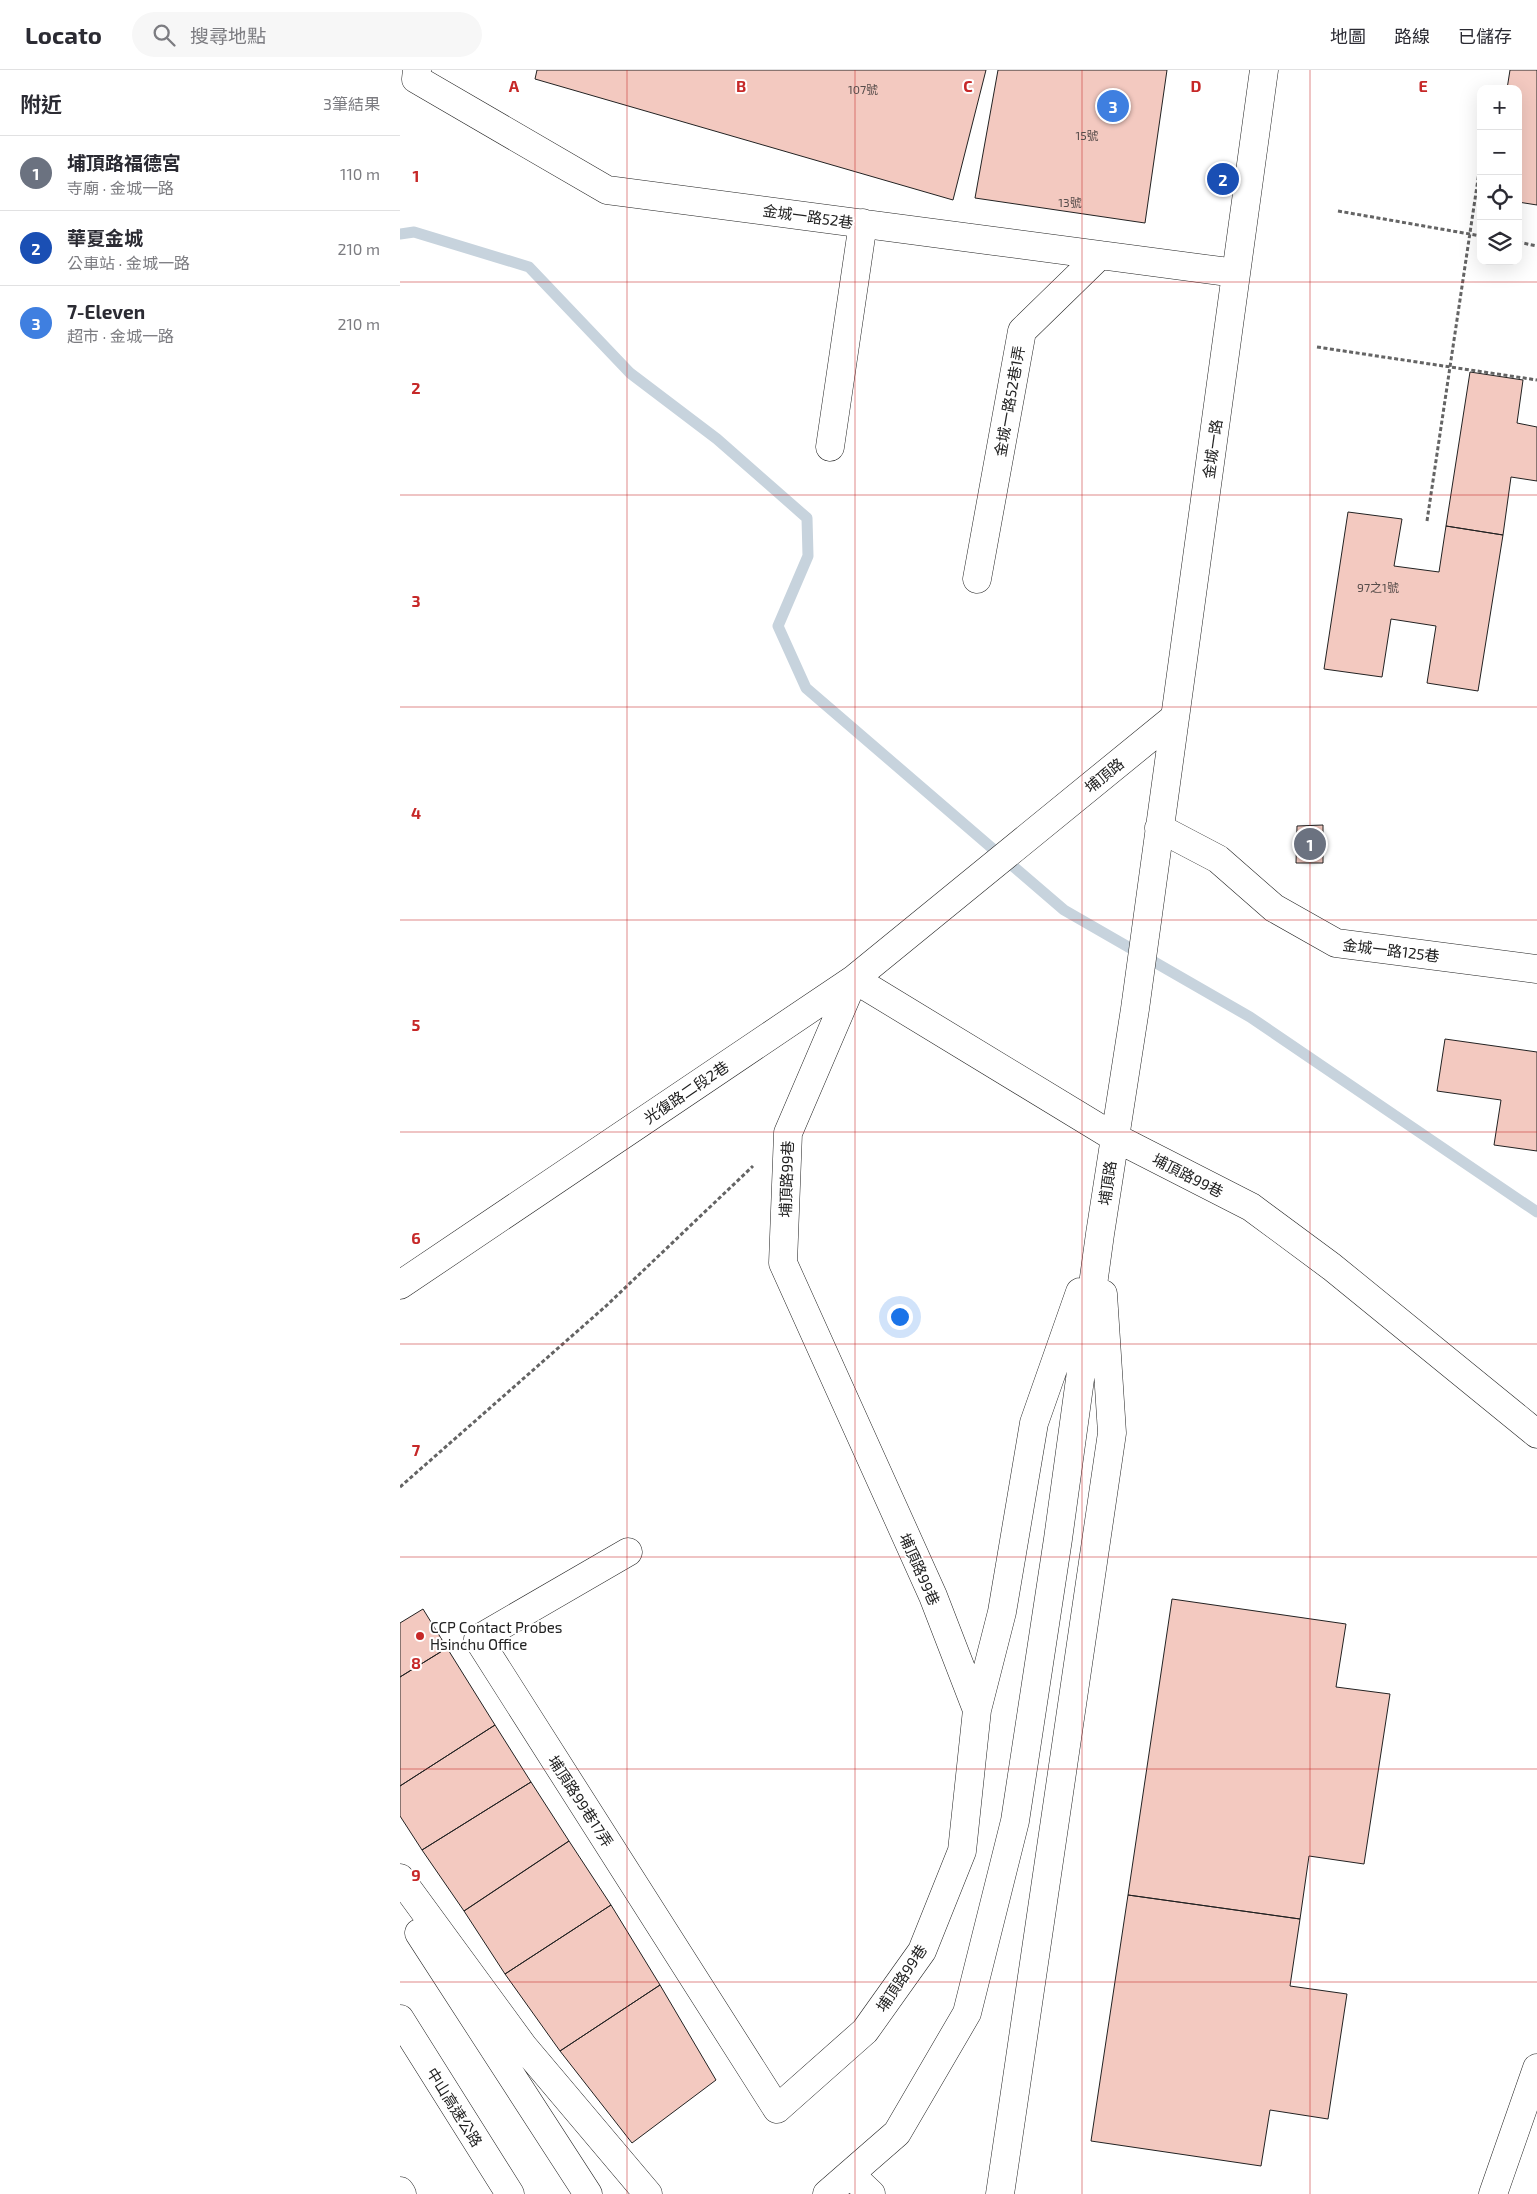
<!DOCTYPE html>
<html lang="zh-TW">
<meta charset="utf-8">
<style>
body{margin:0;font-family:"Exo 2","Noto Sans TC",sans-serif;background:#f7f7f7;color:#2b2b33}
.controls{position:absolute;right:15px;top:15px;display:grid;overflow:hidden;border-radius:10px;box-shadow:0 5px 20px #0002}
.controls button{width:45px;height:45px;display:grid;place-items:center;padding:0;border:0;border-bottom:1px solid #e1e1e2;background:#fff;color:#2b2b33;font:25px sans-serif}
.you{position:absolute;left:499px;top:1246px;width:18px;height:18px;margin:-12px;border:4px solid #fff;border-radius:50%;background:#1a73e8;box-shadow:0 0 0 8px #1a73e833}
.badge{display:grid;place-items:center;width:32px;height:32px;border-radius:50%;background:#c62828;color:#fff;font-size:16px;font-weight:700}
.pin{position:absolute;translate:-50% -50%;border:2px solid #fff;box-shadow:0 1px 5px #0006}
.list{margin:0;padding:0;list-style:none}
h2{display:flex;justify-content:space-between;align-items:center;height:65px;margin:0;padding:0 20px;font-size:21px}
h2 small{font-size:16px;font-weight:400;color:#7c7c81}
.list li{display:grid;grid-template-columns:32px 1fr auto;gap:15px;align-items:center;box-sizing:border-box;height:75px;padding:0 20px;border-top:1px solid #e1e1e2}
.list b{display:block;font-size:19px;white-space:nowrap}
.list p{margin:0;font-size:16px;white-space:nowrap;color:#7c7c81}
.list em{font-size:16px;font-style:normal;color:#7c7c81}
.icon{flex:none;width:28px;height:28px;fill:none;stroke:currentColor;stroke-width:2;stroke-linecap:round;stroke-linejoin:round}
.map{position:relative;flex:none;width:1137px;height:2124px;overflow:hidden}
header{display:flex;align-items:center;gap:30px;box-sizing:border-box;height:70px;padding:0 25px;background:#fff;border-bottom:1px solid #e1e1e2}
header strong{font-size:24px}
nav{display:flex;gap:28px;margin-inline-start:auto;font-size:18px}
.search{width:350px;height:45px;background:#f7f7f7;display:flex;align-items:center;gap:12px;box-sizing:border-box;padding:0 18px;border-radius:28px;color:#7c7c81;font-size:19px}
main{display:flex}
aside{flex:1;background:#fff}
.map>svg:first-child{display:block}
</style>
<header>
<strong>Locato</strong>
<div class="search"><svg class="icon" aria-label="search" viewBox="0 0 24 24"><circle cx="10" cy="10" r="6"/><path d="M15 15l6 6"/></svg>搜尋地點</div>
<nav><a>地圖</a><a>路線</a><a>已儲存</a></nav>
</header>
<main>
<aside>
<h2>附近<small>3筆結果</small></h2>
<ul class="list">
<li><span class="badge" style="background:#6b7280">1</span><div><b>埔頂路福德宮</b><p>寺廟 · 金城一路</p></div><em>110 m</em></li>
<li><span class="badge" style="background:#1a4fb4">2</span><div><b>華夏金城</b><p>公車站 · 金城一路</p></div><em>210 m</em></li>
<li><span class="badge" style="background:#3f7fe0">3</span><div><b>7-Eleven</b><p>超市 · 金城一路</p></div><em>210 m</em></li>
</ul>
</aside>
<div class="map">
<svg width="1137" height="2124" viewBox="0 0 1137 2124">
<rect width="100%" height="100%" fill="#fff"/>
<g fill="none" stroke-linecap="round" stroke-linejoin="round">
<!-- stream -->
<path stroke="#c7d3dd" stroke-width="11" d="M0,164L14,162L129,197L230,303L317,369L407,448L408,486L378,556L406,618L664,840L850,947L1137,1142"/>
</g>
<!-- building -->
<path fill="#f3c9c0" stroke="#222" d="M137,0H586L553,130L135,9Z
M598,0H767L745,153L575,128Z
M1110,0H1137V135L1118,132V19H1107Z
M1070,302L1123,310L1117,353L1137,357V411L1111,407L1103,465L1046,456Z
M948,442L1002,449L994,496L1039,502L1046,456L1103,465L1078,621L1027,613L1036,556L991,549L982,607L924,599Z
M923,755V793H896L897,756Z
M1045,969L1137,982V1081L1094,1075L1101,1030L1037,1021Z
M772,1529L946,1554L936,1617L990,1624L964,1794L909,1786L900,1849L728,1825Z
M23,1539L47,1578L0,1607V1553Z
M47,1578L95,1655L0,1716V1607Z
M95,1655L131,1712L22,1780L0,1746V1716Z
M131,1712L169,1771L64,1841L22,1780Z
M169,1771L211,1835L105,1904L64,1841Z
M728,1825L900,1849L890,1916L947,1924L928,2049L870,2040L861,2096L691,2071Z
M211,1835L260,1915L160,1981L105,1904Z
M260,1915L316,2010L232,2073L160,1981Z"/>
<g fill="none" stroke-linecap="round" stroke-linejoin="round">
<!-- minor casing -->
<g stroke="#222" stroke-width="29">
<path id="minor" d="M17,0L16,9L207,120L836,203
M430,377L463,153
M577,509L622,261L700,185
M759,758L818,789L874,838L936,873L1137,899
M0,1215L454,909L774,648
M228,1482L78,1569L377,2039L465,1961L522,1881L562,1781L577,1640L533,1526L383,1193L388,1063L454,909L714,1067L851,1137L932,1197L1137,1364
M577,1640L602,1542L634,1353L680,1222
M450,2104L471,2124
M427,2124L497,2063L567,1943L615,1751L658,1469L700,1164L735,939L864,0
M600,2124L712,1363L703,1224
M1093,2124L1137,1998"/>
</g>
<!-- highway casing -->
<g stroke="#222" stroke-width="29">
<path id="highway" d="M0,1808L123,1976L248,2124
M19,1863L188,2124
M0,1949L110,2124
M0,2121L2,2124"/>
</g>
<!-- path -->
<path stroke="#646464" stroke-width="3" stroke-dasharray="4 2.5" stroke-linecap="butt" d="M938,141L1081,166
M1118,172L1137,176
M917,277L1137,310
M1027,451L1081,89
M0,1417L206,1236L353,1096"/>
<!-- minor -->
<use href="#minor" stroke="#fff" stroke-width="28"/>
<!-- highway -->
<use href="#highway" stroke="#fff" stroke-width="28"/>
</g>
<!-- grid -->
<path fill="none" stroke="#c62828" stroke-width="1" stroke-opacity="0.55" d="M227,0V2124M455,0V2124M682,0V2124M910,0V2124M0,212H1137M0,425H1137M0,637H1137M0,850H1137M0,1062H1137M0,1274H1137M0,1487H1137M0,1699H1137M0,1912H1137"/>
<!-- markers -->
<circle fill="#c62828" stroke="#fff" stroke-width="2" cx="20" cy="1566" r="5"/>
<g text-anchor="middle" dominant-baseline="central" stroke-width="4" stroke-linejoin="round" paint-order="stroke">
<!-- number labels -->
<g font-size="12" fill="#564c4a">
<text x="463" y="19">107號</text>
<text x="687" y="65">15號</text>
<text x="670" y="132">13號</text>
<text x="978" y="517">97之1號</text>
</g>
<!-- street labels -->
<g font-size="15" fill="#222" stroke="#fff">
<text transform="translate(408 146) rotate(8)">金城一路52巷</text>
<text transform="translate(609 331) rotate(-80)">金城一路52巷1弄</text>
<text transform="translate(812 379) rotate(-82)">金城一路</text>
<text transform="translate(704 705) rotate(-39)">埔頂路</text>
<text transform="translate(991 880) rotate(7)">金城一路125巷</text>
<text transform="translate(286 1022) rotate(-34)">光復路二段2巷</text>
<text transform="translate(788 1105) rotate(27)">埔頂路99巷</text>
<text transform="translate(386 1109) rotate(-88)">埔頂路99巷</text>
<text transform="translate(707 1113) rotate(-82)">埔頂路</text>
<text transform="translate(520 1499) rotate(66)">埔頂路99巷</text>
<text transform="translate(181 1731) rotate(57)">埔頂路99巷17弄</text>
<text transform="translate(501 1908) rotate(-56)">埔頂路99巷</text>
<text transform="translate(55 2037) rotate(58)">中山高速公路</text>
</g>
<!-- poi labels -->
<g font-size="15" fill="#222" stroke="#fff" text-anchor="start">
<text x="30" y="1557">CCP Contact Probes<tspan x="30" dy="17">Hsinchu Office</tspan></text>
</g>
</g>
<g font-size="16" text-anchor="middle" font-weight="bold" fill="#c62828" stroke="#fff" stroke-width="4" stroke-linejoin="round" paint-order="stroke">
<text x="114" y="22">A</text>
<text x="341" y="22">B</text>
<text x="568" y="22">C</text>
<text x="796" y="22">D</text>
<text x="1023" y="22">E</text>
<text x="16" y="112">1</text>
<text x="16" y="324">2</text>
<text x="16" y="537">3</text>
<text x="16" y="749">4</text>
<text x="16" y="961">5</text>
<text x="16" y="1174">6</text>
<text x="16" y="1386">7</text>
<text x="16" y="1599">8</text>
<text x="16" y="1811">9</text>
</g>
</svg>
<div class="controls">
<button>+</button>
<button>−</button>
<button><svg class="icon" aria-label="locate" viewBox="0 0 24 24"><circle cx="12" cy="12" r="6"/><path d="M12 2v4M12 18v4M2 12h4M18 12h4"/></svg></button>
<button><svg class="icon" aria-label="layers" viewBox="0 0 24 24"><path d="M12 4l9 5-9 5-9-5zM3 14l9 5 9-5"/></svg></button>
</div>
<div class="you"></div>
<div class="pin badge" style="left:910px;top:774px;background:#6b7280">1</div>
<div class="pin badge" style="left:823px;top:109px;background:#1a4fb4">2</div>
<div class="pin badge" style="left:713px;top:36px;background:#3f7fe0">3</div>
</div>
</main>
